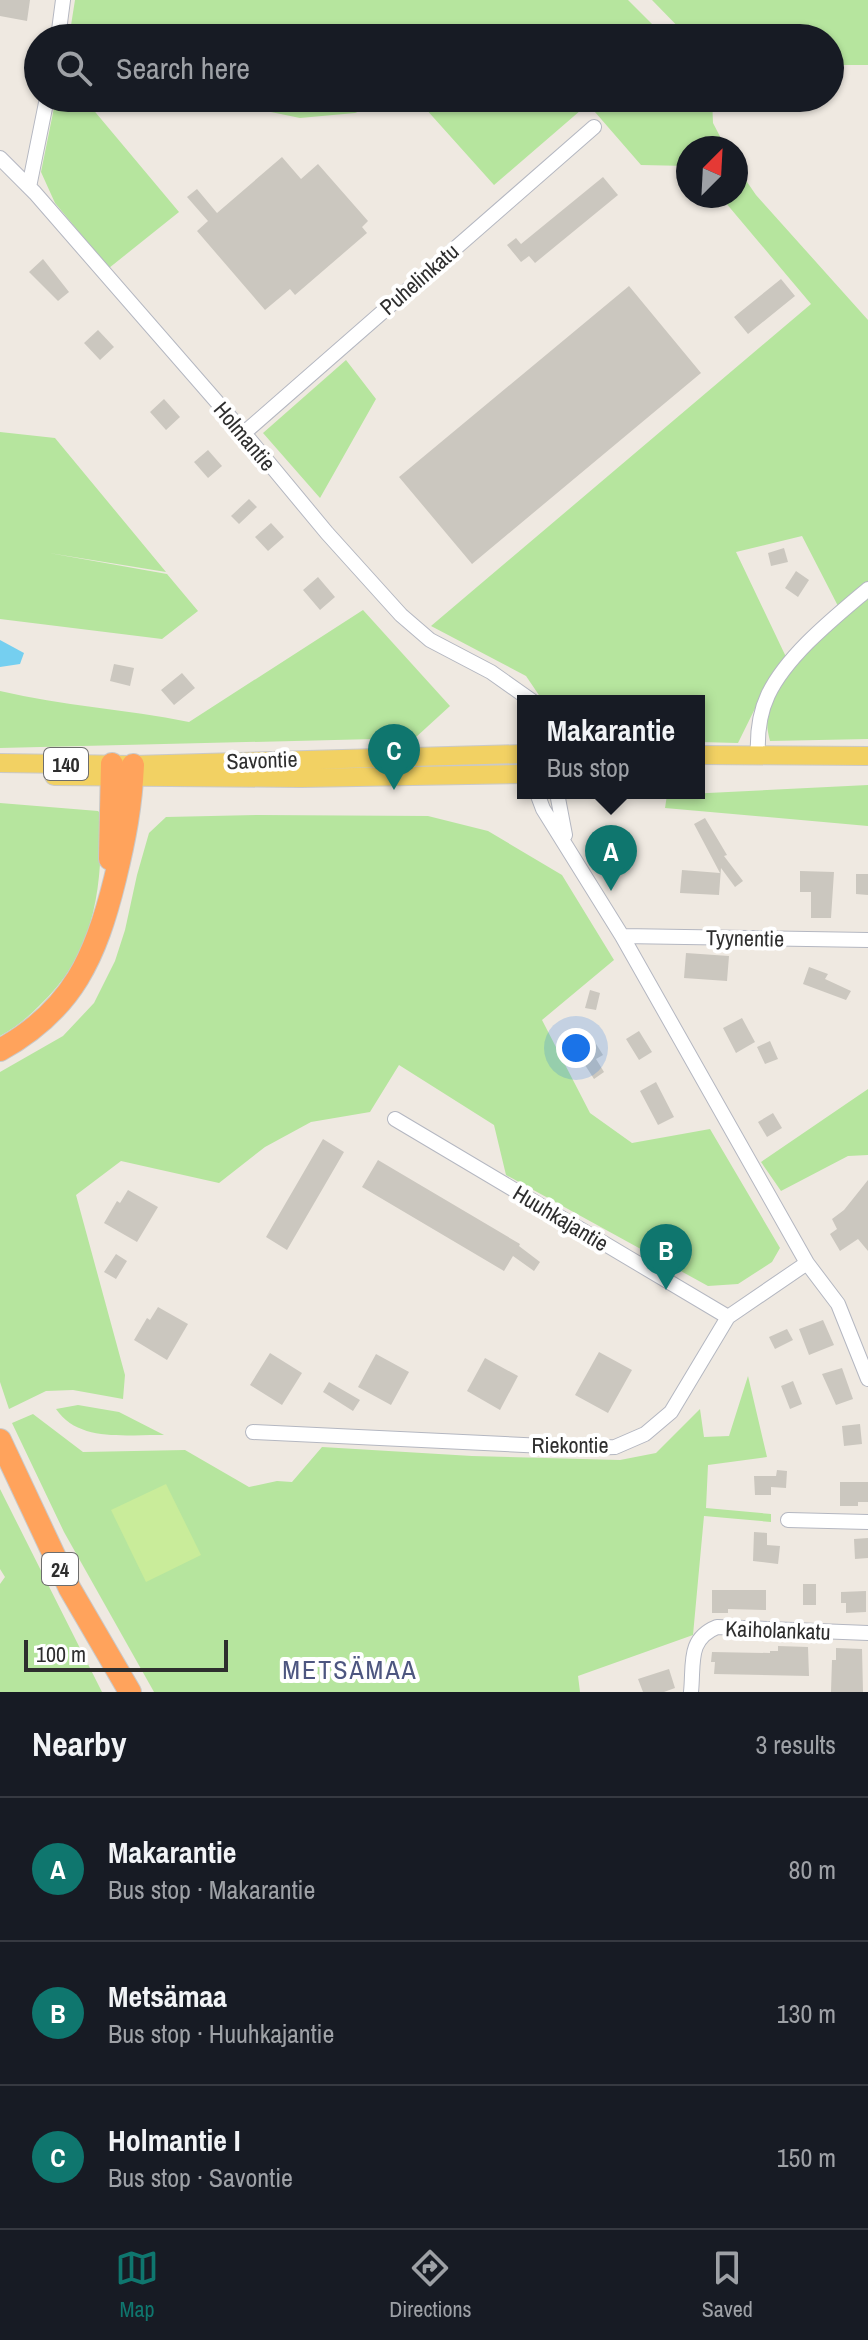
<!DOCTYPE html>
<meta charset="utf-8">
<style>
body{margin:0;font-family:"Archivo Narrow",sans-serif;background:#20242c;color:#f1f3f6}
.compass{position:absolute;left:676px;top:136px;width:72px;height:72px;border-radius:50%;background:#171b24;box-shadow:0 2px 6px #0004;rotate:24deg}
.scale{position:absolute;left:24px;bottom:20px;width:204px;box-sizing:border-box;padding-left:8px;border:4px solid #2e2e2e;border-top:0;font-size:22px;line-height:28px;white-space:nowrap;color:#2e2e2e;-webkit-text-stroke:6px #fff;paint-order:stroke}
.you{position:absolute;left:576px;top:1048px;width:28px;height:28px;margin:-20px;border:6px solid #fff;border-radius:50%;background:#1a73e8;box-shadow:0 0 0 12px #1a73e833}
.badge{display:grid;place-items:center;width:52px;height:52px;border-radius:50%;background:#0f766e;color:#fff;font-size:26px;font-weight:700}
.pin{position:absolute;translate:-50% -66px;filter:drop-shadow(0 2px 4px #0008)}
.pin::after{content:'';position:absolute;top:42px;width:28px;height:24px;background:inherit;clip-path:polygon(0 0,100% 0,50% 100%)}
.popup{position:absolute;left:517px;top:695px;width:188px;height:104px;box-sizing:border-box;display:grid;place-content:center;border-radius:0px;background:#171b24;filter:drop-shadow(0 2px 6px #0005);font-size:26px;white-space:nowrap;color:#9ea1a6}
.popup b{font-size:30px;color:#f1f3f6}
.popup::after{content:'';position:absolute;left:50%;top:100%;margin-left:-16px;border:16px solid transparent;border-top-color:#171b24}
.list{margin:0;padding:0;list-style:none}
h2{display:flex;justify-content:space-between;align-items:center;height:104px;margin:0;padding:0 32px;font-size:34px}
h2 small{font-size:26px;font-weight:400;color:#9ea1a6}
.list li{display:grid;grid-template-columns:52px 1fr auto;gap:24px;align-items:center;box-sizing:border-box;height:144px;padding:0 32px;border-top:2px solid #363941}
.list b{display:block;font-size:30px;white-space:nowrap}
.list p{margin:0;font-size:26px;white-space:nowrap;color:#9ea1a6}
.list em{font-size:26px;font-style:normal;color:#9ea1a6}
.icon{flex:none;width:44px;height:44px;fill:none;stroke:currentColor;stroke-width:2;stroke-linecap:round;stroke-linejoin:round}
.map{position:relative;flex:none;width:868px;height:1692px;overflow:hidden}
.search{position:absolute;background:#171b24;box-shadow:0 2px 6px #0004;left:24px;right:24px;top:24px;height:88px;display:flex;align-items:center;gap:20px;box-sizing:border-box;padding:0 28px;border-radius:44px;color:#9ea1a6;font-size:30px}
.sheet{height:536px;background:#171b24}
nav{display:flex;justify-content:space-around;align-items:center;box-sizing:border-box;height:112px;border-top:2px solid #363941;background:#171b24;font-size:22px;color:#9ea1a6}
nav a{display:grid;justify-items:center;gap:4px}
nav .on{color:#0f766e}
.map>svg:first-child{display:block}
</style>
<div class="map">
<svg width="868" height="1692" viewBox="0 0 868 1692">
<rect width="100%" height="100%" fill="#efe9e1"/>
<!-- green -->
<path fill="#b6e59e" d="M75,0H628L666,38H69Z
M652,0H868V65H830V38H689Z
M56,98L91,107L179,212L109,268L55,203L41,172Z
M202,98H393L355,113L300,118Z
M416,98H712L713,123L726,148H688V166L641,165L588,104L494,185Z
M736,166L756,195L868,320V582L838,606L802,536L736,552L787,659L769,680L738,743L699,742V701H543L526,676L431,626L811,304L720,196H736Z
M346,360L376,399L320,498L263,433Z
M0,432L55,438L166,572L49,553L167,574L198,611L162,639L0,619Z
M868,595V739L770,741C768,733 766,724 768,716C778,669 834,627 868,595Z
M363,610L450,706L415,738L0,748V691C62,706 126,709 189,722Z
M868,785V826L665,808L667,795Z
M0,803L98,811L101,814C102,888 96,953 39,1006C27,1018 15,1028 0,1036Z
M259,815L428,816L488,831L562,875L614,960L542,1020L590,1113L632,1143L710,1129L780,1248L772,1262L738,1284L708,1286L506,1175L494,1125L399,1065L370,1112L311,1122L265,1147L219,1183L121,1161L76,1195L125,1375L123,1399L73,1390L46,1391L9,1409L0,1382V1072L63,1036L94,1003L115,961L125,930L137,875L149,833L166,817Z
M868,1089V1155L848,1156L781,1191L761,1162Z
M748,1376L767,1457L708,1465L706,1508L771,1514V1522L704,1516L693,1635L578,1676L580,1692H154L64,1532L12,1423L33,1414L83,1452L185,1450L249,1487L277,1481L292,1482L322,1447L472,1456L620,1460L656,1453L700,1409L704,1437L729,1436Z
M78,1405L119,1412L164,1435C127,1434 79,1443 56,1409Z
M0,1489L102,1692H0V1584L5,1577L0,1569Z"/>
<!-- pitch -->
<path fill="#c9ec9a" d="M166,1484L201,1555L146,1582L111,1510Z"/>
<!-- water -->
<path fill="#75cff0" d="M0,640L24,653L20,664L0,667Z"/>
<!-- building -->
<path fill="#cbc7bf" d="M0,0H30L27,21L0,16Z
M282,157L301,179L318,164L368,221L362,227L367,233L295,295L290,289L265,310L197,231L208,221L187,197L197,189L217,213Z
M603,177L618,195L535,263L529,256L521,262L507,245L516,238L521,244Z
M43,259L69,292L58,301L29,272Z
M781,279L795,296L748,334L734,317Z
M629,286L701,373L472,564L399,477Z
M98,330L114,347L100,360L84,343Z
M164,399L180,417L166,430L150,412Z
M208,450L222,466L208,478L194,462Z
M249,499L257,507L239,524L231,516Z
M271,523L284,537L268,551L255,537Z
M784,548L788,562L771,566L768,553Z
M796,571L809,580L798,597L785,588Z
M318,577L335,597L320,610L303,590Z
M114,664L134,668L130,686L110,681Z
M182,673L195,688L174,705L161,690Z
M705,818L727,855L724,856L743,881L735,887L721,868L719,895L680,893L682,870L720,873L694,824Z
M622,845L636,853L626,870L612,863Z
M800,871L834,872L831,918H811V892H800Z
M856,874H868V895L856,894Z
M686,953L729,956L727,981L684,978Z
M809,967L828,974L825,979L851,991L846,1000L803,984Z
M590,990L600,993L596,1010L585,1008Z
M742,1018L755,1042L736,1053L723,1028Z
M639,1031L652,1052L639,1060L626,1039Z
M593,1039L603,1055L596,1059L604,1072L594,1079L578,1054L580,1052L578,1048Z
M770,1041L778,1059L765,1064L757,1047Z
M656,1082L674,1117L658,1125L640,1091Z
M773,1113L782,1128L767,1137L758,1122Z
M323,1139L344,1152L287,1250L266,1237Z
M378,1160L520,1244L519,1246L540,1262L534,1271L513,1256L504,1271L362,1187Z
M868,1180V1251L858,1239L840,1251L830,1234L837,1229L832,1219L844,1210Z
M128,1190L158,1207L137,1242L104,1223L117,1201L120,1203Z
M116,1254L127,1261L116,1279L104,1272Z
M158,1307L188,1324L167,1360L134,1340L147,1318L150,1320Z
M823,1320L834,1345L809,1355L799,1329Z
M787,1329L793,1340L775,1349L769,1337Z
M599,1352L632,1370L608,1413L575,1395Z
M270,1353L302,1373L282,1405L250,1385Z
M376,1354L409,1372L391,1405L358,1387Z
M485,1358L518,1376L500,1410L467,1391Z
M842,1368L853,1399L836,1405L822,1374Z
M793,1381L802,1404L790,1409L781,1386Z
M329,1382L360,1400L353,1411L323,1392Z
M860,1424L862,1444L844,1446L842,1426Z
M777,1470L787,1471L786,1488L771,1487V1495H755L754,1476H776Z
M840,1482H868V1502H858V1506H840Z
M754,1532L767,1533V1545L780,1546L778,1564L753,1561Z
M868,1538V1558L855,1559L854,1539Z
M803,1584H816V1605H803Z
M712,1590H766V1610L728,1609V1613H712Z
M866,1591V1612L846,1613V1603H841V1592Z
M778,1646L808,1647L809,1676L714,1674L715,1662H711L712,1652L770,1653V1651H778Z
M836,1648L862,1649L863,1692H831L832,1660H836Z
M669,1669L675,1688L664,1692H643L638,1679Z"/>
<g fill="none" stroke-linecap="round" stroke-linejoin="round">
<!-- minor casing -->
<g stroke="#b4b7c1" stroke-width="16">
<path id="minor" d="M58,38L63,0
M0,158L35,193L244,433L327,533L401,615L430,640L491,672L532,701
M29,187L47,98
M244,433L594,127
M758,756C757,736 759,714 768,695C787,655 835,617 868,589
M537,793L543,809L622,936L807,1263L838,1304L868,1379
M557,793L565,835
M622,936L868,940
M395,1119L728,1317
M253,1432L586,1448L615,1447L645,1434L671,1412L728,1317L807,1263
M788,1520L868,1522
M691,1692C694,1664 687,1639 717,1627L868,1633"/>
</g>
<!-- major casing -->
<g stroke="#c9c9c9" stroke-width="20">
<path id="major" d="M699,755L868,756
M0,763L133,765L523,754
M54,776L301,778L523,774"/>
</g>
<!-- highway casing -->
<g stroke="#c9c9c9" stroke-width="24">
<path id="highway" d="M110,859L112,764
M0,1050C73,1010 96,956 115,879C125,838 131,806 133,765
M0,1440L70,1589L130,1692"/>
</g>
<!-- minor -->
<use href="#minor" stroke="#fff" stroke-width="14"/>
<!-- major -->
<use href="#major" stroke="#f2d163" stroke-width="18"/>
<!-- highway -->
<use href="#highway" stroke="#ffa35c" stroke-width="22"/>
</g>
<g text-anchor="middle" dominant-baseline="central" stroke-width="8" stroke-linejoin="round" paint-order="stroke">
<!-- shield labels -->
<g fill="#fff" stroke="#6d6d6d" stroke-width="2">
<rect x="44" y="748" width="44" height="32" rx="6"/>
<rect x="42" y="1553" width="36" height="32" rx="6"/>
</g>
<g font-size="20" font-weight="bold" fill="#2e2e2e">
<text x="66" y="764">140</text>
<text x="60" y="1569">24</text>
</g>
<!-- street labels -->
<g font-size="22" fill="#2e2e2e" stroke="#fff">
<text transform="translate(419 279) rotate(-41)">Puhelinkatu</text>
<text transform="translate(245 436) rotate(50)">Holmantie</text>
<text transform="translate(262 760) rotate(-2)">Savontie</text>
<text transform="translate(745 938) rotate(1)">Tyynentie</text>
<text transform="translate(561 1218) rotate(31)">Huuhkajantie</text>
<text x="570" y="1445">Riekontie</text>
<text transform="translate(778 1630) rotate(2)">Kaiholankatu</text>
</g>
<!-- quarter labels -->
<g font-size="26" letter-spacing="2" fill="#4d5680" stroke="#fff">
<text x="350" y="1669">METSÄMAA</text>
</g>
</g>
</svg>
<svg class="compass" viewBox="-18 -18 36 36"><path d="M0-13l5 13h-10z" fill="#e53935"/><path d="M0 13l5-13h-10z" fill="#9ea1a6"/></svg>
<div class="scale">100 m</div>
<div class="you"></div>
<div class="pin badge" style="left:611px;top:891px">A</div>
<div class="popup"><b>Makarantie</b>Bus stop</div>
<div class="pin badge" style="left:666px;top:1290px">B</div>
<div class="pin badge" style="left:394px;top:790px">C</div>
<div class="search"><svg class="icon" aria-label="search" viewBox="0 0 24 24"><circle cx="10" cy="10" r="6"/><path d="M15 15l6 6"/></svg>Search here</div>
</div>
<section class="sheet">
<h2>Nearby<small>3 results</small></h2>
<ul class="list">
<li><span class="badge">A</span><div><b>Makarantie</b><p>Bus stop · Makarantie</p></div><em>80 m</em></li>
<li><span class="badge">B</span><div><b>Metsämaa</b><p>Bus stop · Huuhkajantie</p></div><em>130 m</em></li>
<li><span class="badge">C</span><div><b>Holmantie I</b><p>Bus stop · Savontie</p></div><em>150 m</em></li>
</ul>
</section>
<nav>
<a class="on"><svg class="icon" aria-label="map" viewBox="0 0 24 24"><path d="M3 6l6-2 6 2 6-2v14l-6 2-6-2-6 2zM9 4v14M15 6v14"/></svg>Map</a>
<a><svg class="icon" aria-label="directions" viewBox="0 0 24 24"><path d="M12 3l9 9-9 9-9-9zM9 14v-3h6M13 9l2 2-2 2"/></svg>Directions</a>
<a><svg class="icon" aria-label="saved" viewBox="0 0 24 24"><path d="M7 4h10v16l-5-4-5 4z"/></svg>Saved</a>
</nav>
